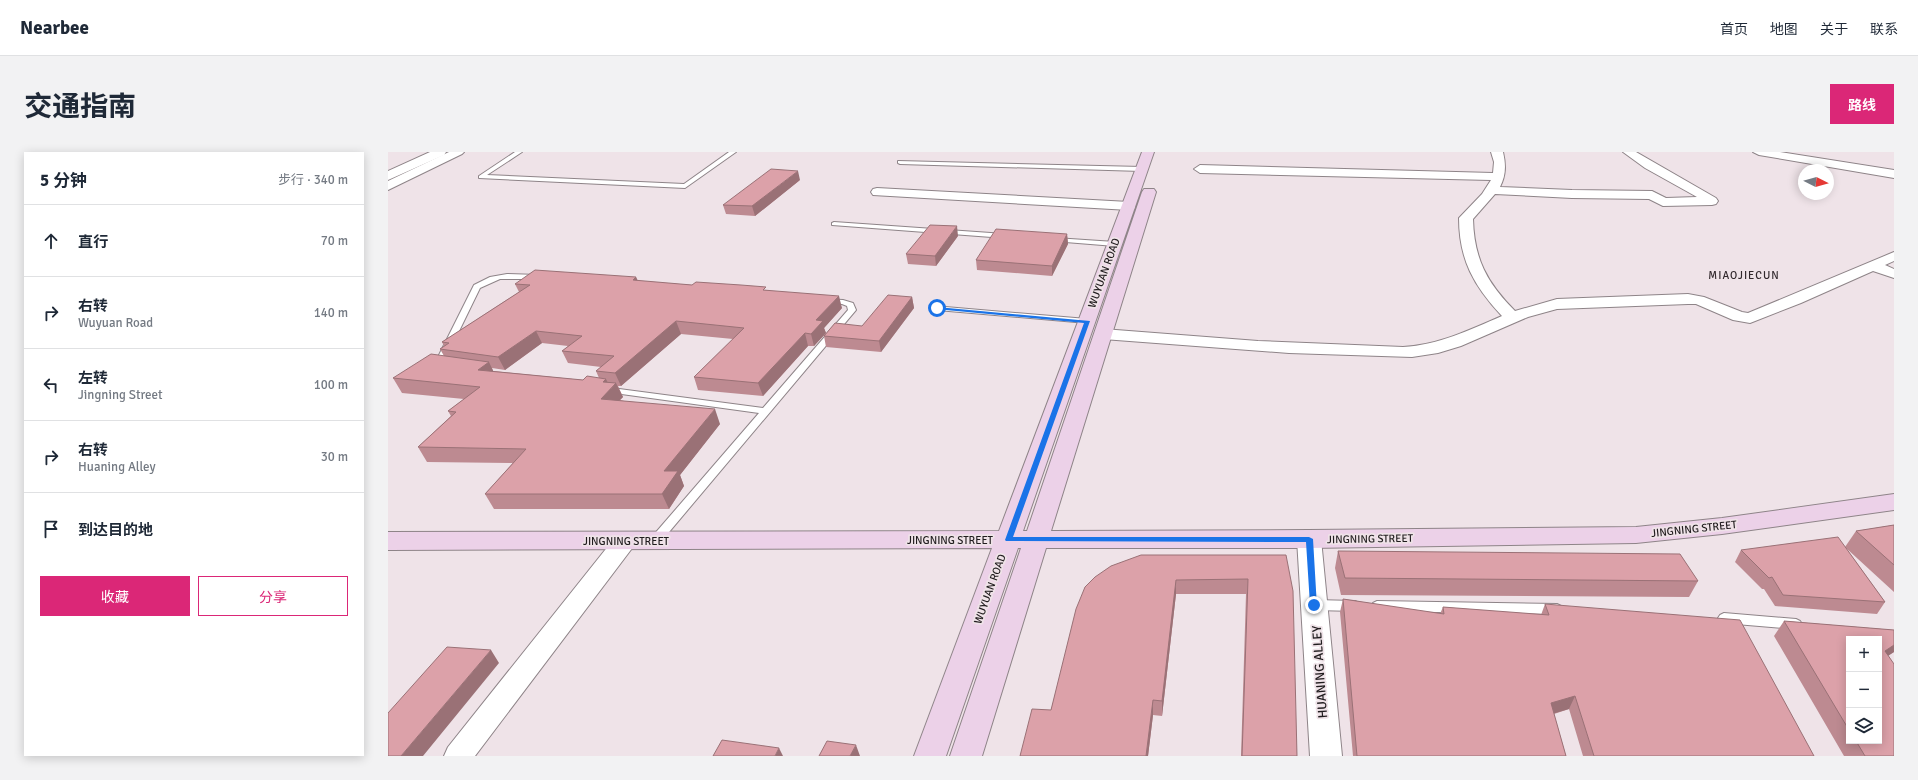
<!DOCTYPE html>
<html lang="zh">
<meta charset="utf-8">
<style>
body{margin:0;font-family:Signika,"Noto Sans SC",sans-serif;background:#f2f2f3;color:#1f2937}
.controls{position:absolute;right:12px;bottom:12px;display:grid;overflow:hidden;border-radius:0px;box-shadow:0 2px 10px #0003}
.controls button{width:36px;height:36px;display:grid;place-items:center;padding:0;border:0;border-bottom:1px solid #e0e1e3;background:#fff;color:#1f2937;font:20px sans-serif}
.compass{position:absolute;left:1410px;top:12px;width:36px;height:36px;border-radius:50%;background:#fff;box-shadow:0 2px 10px #0003;rotate:96deg}
.stop{position:absolute;width:12px;height:12px;margin:-9px;border:3px solid #1a73e8;border-radius:50%;background:#fff}
.stop.end{background:#1a73e8;border-color:#fff;box-shadow:0 1px 4px #0008}
.list{margin:0;padding:0;list-style:none}
h2{display:flex;justify-content:space-between;align-items:center;height:52px;margin:0;padding:0 16px;font-size:17px}
h2 small{font-size:13px;font-weight:400;color:#747a83}
.list li{display:grid;grid-template-columns:26px 1fr auto;gap:12px;align-items:center;box-sizing:border-box;height:72px;padding:0 16px;border-top:1px solid #e0e1e3}
.list b{display:block;font-size:15px;white-space:nowrap}
.list p{margin:0;font-size:13px;white-space:nowrap;color:#747a83}
.list em{font-size:13px;font-style:normal;color:#747a83}
.actions{display:flex;gap:8px;padding:12px 16px}
.actions a{flex:1;padding:9px 0;border:1px solid #db2777;border-radius:0px;text-align:center;font-size:14px;color:#db2777}
.actions .main{background:#db2777;color:#fff}
.icon{flex:none;width:22px;height:22px;fill:none;stroke:currentColor;stroke-width:2;stroke-linecap:round;stroke-linejoin:round}
.map{position:relative;flex:none;width:1506px;height:604px;overflow:hidden;border-radius:0px}
header{display:flex;align-items:center;gap:24px;box-sizing:border-box;height:56px;padding:0 20px;background:#fff;border-bottom:1px solid #e0e1e3}
header strong{font-size:19px}
nav{display:flex;gap:22px;margin-inline-start:auto;font-size:14px}
.intro{display:flex;align-items:center;justify-content:space-between;box-sizing:border-box;height:96px;padding:0 24px}
h1{margin:0;font-size:28px}
.button{padding:10px 18px;border-radius:0px;background:#db2777;color:#fff;font-size:14px;font-weight:700}
main{display:flex;gap:24px;padding:0 24px}
aside{flex:1;background:#fff;border-radius:0px;box-shadow:0 2px 10px #0003}
.map>svg:first-child{display:block}
</style>
<header>
<strong>Nearbee</strong>
<nav><a>首页</a><a>地图</a><a>关于</a><a>联系</a></nav>
</header>
<div class="intro"><h1>交通指南</h1><a class="button">路线</a></div>
<main>
<aside>
<h2>5 分钟<small>步行 · 340 m</small></h2>
<ul class="list">
<li><svg class="icon" aria-label="ahead" viewBox="0 0 24 24"><path d="M12 20V5M6 11l6-6 6 6"/></svg><div><b>直行</b></div><em>70 m</em></li>
<li><svg class="icon" aria-label="right" viewBox="0 0 24 24"><path d="M7 20v-9h11M14 6l5 5-5 5"/></svg><div><b>右转</b><p>Wuyuan Road</p></div><em>140 m</em></li>
<li><svg class="icon" aria-label="left" viewBox="0 0 24 24"><path d="M17 20v-9H6M10 6l-5 5 5 5"/></svg><div><b>左转</b><p>Jingning Street</p></div><em>100 m</em></li>
<li><svg class="icon" aria-label="right" viewBox="0 0 24 24"><path d="M7 20v-9h11M14 6l5 5-5 5"/></svg><div><b>右转</b><p>Huaning Alley</p></div><em>30 m</em></li>
<li><svg class="icon" aria-label="arrive" viewBox="0 0 24 24"><path d="M6 21V4h12l-3 4 3 4H6"/></svg><div><b>到达目的地</b></div></li>
</ul>
<div class="actions"><a class="main">收藏</a><a>分享</a></div>
</aside>
<div class="map">
<svg width="1506" height="604" viewBox="0 0 1506 604">
<rect width="100%" height="100%" fill="#efe3e8"/>
<g fill="none" stroke-linecap="round" stroke-linejoin="round">
<!-- service casing -->
<g stroke="#8e8488" stroke-width="2">
<path id="service" d="M127,0H134L99,23L296,32L341,0H348L297,36L91,26V24Z
M510,9L754,15L757,17L754,19L512,12L510,11Z
M446,70L617,82L620,84L617,86L444,73V71Z
M667,86L727,90L730,92L727,94L665,89V87Z
M119,122L151,123L155,125L151,127H112L92,136L57,208L61,213L60,215H54L48,209L86,133L102,125Z
M435,147L455,148L465,151L468,158L271,392H263L261,389L263,386L371,261L219,240L216,239L214,237L216,235L375,256L460,158L459,154L454,152L435,151Z
M546,154L699,167L703,169L699,171L549,158L545,156Z
M927,448L967,449L971,451L973,454L971,457L967,459L927,458L923,456L921,453L923,450Z
M989,449L1169,452L1173,454L1175,457L1173,460L1169,462L989,459L985,457L983,454L985,451Z
M1336,461L1408,467L1412,469L1414,472L1412,475L1408,477L1336,471L1332,469L1330,466L1332,463Z"/>
</g>
<!-- minor casing -->
<g stroke="#8e8488" stroke-width="2">
<path id="minor" d="M61,0H76L74,2L0,38V29Z
M1103,0H1115C1118,13 1118,23 1112,35L1184,38L1264,39L1278,46L1309,45L1257,16L1235,0H1248L1328,46L1330,49L1328,52L1324,53L1275,54L1261,47L1184,46L1107,42L1085,67C1086,107 1099,131 1127,159L1169,147L1300,142L1316,145L1354,160L1360,161L1506,100V109L1497,113L1506,117V126L1485,119L1413,151L1362,171L1345,168L1308,152H1300L1169,157L1140,165L1073,194L1050,201L1024,205L901,201L715,187L709,186L707,182L709,178L715,177L870,189L1015,195C1051,193 1081,178 1114,164C1086,134 1071,108 1071,66L1094,42L1103,28L812,21L806,17L812,13L1105,21L1106,10Z
M1365,0H1392L1506,18V26L1371,3Z
M489,36L741,50L746,51L747,54L746,57L741,58L485,43L483,40L485,37Z
M237,381L245,383L248,389L245,395L87,604H56L60,595L229,383Z"/>
</g>
<!-- tertiary casing -->
<g stroke="#8e8488" stroke-width="2">
<path id="tertiary" d="M42,0H58L56,3L0,28V19Z
M921,378L930,381L933,387L954,604H922L909,387L912,381Z"/>
</g>
<!-- secondary casing -->
<g stroke="#8e8488" stroke-width="2">
<path id="secondary" d="M754,0H766L635,379H639L754,40L756,37H766L768,40L663,379L921,378L1248,375L1334,366L1506,342V358L1334,382L1248,391L921,396H658L594,604H562L633,396H630L558,604H526L604,396L0,398V380L611,379Z"/>
</g>
<!-- service -->
<use href="#service" fill="#fff" fill-rule="evenodd"/>
<!-- minor -->
<use href="#minor" fill="#fff" fill-rule="evenodd"/>
<!-- tertiary -->
<use href="#tertiary" fill="#fff" fill-rule="evenodd"/>
<!-- secondary -->
<use href="#secondary" fill="#ecd1e8" fill-rule="evenodd"/>
</g>
<!-- wall -->
<path fill="#bd8a91" fill-rule="evenodd" d="M412,28L367,64L338,62L335,53Z
M679,82L680,92L664,124L589,118L588,108Z
M570,84L548,114L520,112L518,102Z
M248,125L250,129L304,133L379,138L454,156L436,176L438,181L426,194H420L375,244L310,238L306,225L345,187L293,182L233,234H230L235,245L232,248L332,272L292,323L296,334L281,357H106L97,342L125,311L39,310L30,295L63,264L60,259L76,247L14,241L5,226L56,204L52,197L56,194L54,190L131,140L127,132ZM154,191L180,194L174,199L180,211L213,215L208,219L211,226L195,228L105,219L104,216L117,218Z
M524,145L526,156L493,200L438,195L436,184L474,174Z
M1506,373V440L1458,396L1497,450L1489,462L1387,454L1376,437H1374L1347,410L1353,398L1457,395L1468,379Z
M950,399L1310,429L1301,445L953,443L947,416Z
M898,403L909,604H853L858,442H788L774,564L765,563L760,604H632L663,558L697,435Z
M955,447L1052,462L1055,455L1153,463L1157,452L1426,604H1195L1181,557L1166,562L1178,604H965L952,460Z
M1396,469L1506,478V500L1500,503L1506,604H1456L1386,484ZM1461,487L1491,589H1461Z"/>
<!-- shaded-wall -->
<path fill="#9a7176" d="M410,19L412,28L367,64L364,54Z
M569,74L570,84L548,114L547,104Z
M679,82L680,92L664,124V114Z
M248,125L253,137L245,128Z
M451,144L454,156L436,176L438,181L426,194L423,182L428,168Z
M524,145L526,156L493,200L491,189Z
M288,169L293,182L233,234L227,221Z
M148,179L154,191L117,218L110,205Z
M417,181L420,194L375,244L370,231Z
M101,210L108,225L90,218Z
M218,227L223,237L228,231L235,245L219,261L213,247L215,230Z
M327,257L332,272L292,323L296,334L281,357L274,342L276,319Z
M788,428V442L774,564V549Z
M1506,493V500L1491,510L1497,499Z
M103,498L111,511L35,604H13Z
M1187,544L1181,557L1157,564L1163,551Z
M765,548V563L760,604H758Z
M468,593L472,604H462Z
M391,596L395,604H387Z"/>
<!-- building -->
<path fill="#dca1a9" stroke="#9a7176" d="M383,17L410,19L364,54L335,53Z
M542,73L569,74L547,104L518,102Z
M608,77L679,82L664,114L588,108Z
M147,118L248,125L245,128L304,133L308,130L353,133L378,135L375,138L451,144L428,168L435,169L423,182L417,181L370,231L306,225L356,176L288,169L227,221L208,219L226,204L174,199L194,184L148,179L110,205L52,197L61,191L54,190L142,133L127,132Z
M500,143L524,145L491,189L436,184L447,171L474,174Z
M43,202L101,210L90,218L195,228L199,224L218,227L215,230L228,231L213,247L327,257L276,319H290L274,342H97L138,297L30,295L68,260L60,259L92,235L5,226Z
M1506,373V413L1468,379Z
M1450,385L1497,450L1395,443L1384,425L1381,426L1353,398Z
M950,399L1292,402L1310,429L957,426Z
M753,403H898L905,439L909,604H854L860,427L788,428L774,549L765,548L758,604H632L644,557L663,558L688,457L697,435L707,425L723,414Z
M955,447L1056,462L1055,455L1161,463L1157,452L1352,468L1426,604H1206L1187,544L1163,551L1178,604H969Z
M1396,469L1506,478V493L1497,499L1506,512V604H1477L1468,589H1491V487H1461V578Z
M59,495L103,498L13,604H0V561Z
M334,588L391,596L387,604H325Z
M439,589L468,593L462,604H431Z"/>
<!-- route -->
<path fill="#1a73e8" d="M549,155L702,169L625,385H921L925,387L929,455H924L922,453L918,390L618,389L617,388L696,171L547,157Z"/>
<g text-anchor="middle" dominant-baseline="central" stroke-width="3.5" stroke-linejoin="round" paint-order="stroke">
<!-- street labels -->
<g font-size="11" fill="#201c1e" stroke="#efe3e8">
<text transform="translate(716 121) rotate(-70)">WUYUAN ROAD</text>
<text transform="translate(1306 377) rotate(-6)">JINGNING STREET</text>
<text transform="translate(982 387) rotate(-1)">JINGNING STREET</text>
<text x="562" y="388">JINGNING STREET</text>
<text x="238" y="389">JINGNING STREET</text>
<text transform="translate(602 437) rotate(-70)">WUYUAN ROAD</text>
</g>
<!-- far-quarter labels -->
<g font-size="11" letter-spacing="1" fill="#31282c" stroke="#efe3e8">
<text x="1356" y="123">MIAOJIECUN</text>
</g>
<!-- near-street labels -->
<g font-size="13" fill="#201c1e" stroke="#efe3e8">
<text transform="translate(932 520) rotate(-94)">HUANING ALLEY</text>
</g>
</g>
</svg>
<div class="controls">
<button>+</button>
<button>−</button>
<button><svg class="icon" aria-label="layers" viewBox="0 0 24 24"><path d="M12 4l9 5-9 5-9-5zM3 14l9 5 9-5"/></svg></button>
</div>
<svg class="compass" viewBox="-18 -18 36 36"><path d="M0-13l5 13h-10z" fill="#e53935"/><path d="M0 13l5-13h-10z" fill="#747a83"/></svg>
<div class="stop" style="left:549px;top:156px"></div>
<div class="stop end" style="left:926px;top:453px"></div>
</div>
</main>
